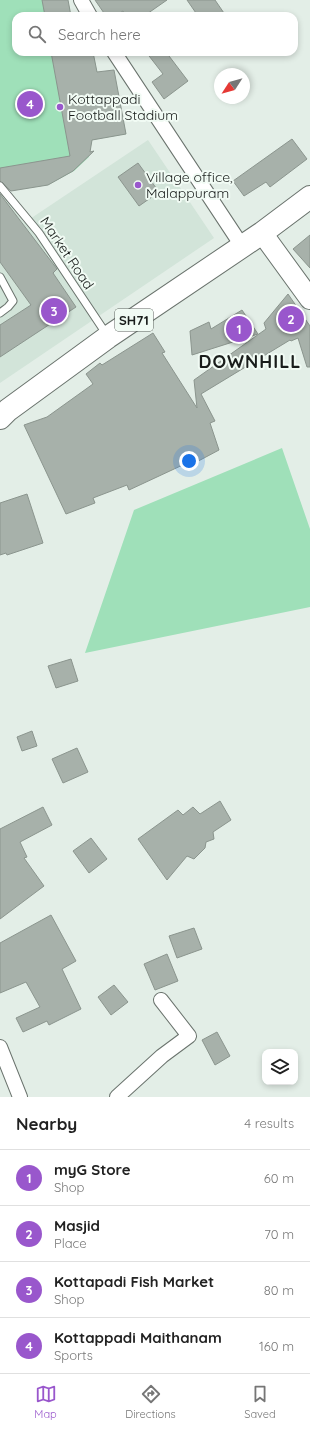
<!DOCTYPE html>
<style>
body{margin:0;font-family:Quicksand,sans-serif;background:#f6f6f6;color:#222}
.controls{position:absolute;right:12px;bottom:12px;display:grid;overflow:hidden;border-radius:8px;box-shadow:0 2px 6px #0003}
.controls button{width:36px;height:36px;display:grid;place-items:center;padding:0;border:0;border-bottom:1px solid #e0e0e0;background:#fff;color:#222;font:20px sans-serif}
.compass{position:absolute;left:214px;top:68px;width:36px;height:36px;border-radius:50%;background:#fff;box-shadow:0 2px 6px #0003;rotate:234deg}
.you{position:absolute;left:189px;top:461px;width:14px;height:14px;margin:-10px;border:3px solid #fff;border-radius:50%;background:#1a73e8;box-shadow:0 0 0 6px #1a73e833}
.badge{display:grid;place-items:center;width:26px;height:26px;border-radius:50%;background:#9957cc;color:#fff;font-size:13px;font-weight:700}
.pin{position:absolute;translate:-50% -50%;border:2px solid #fff;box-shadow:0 1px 4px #0006}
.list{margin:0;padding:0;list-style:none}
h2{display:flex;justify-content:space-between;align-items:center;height:52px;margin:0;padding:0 16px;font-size:17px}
h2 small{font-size:13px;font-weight:400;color:#767676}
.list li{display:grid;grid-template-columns:26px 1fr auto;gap:12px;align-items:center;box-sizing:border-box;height:56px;padding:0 16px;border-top:1px solid #e0e0e0}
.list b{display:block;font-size:15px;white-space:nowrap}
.list p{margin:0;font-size:13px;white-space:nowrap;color:#767676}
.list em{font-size:13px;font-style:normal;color:#767676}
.icon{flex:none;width:22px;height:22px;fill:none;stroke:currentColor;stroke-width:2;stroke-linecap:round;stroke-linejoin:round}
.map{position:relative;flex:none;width:310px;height:1097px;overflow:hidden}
.search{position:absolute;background:#fff;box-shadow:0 2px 6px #0003;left:12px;right:12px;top:12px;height:44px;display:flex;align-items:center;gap:10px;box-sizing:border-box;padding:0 14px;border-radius:12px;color:#767676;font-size:15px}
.sheet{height:276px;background:#fff}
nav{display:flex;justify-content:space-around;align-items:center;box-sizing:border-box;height:56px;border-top:1px solid #e0e0e0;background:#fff;font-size:11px;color:#767676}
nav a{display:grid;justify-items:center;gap:2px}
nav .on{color:#9957cc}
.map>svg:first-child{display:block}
</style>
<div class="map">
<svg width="310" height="1097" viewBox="0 0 310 1097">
<rect width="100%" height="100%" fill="#e3eee7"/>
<!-- built -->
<path fill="#d2e4d9" d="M148,140L214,238L0,383V191L24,223Z"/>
<!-- green -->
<path fill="#9fe0b9" d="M0,0H68L71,16H16V52H93L97,72L106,79L115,78L126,134L92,140L89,157L74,171L48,185L22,189L19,173L0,176Z
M282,448L310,529V607L85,653L134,510Z"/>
<!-- building -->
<path fill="#a7b1aa" stroke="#8b958e" d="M42,0H68L71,16H45Z
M95,0H167L144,16H126L123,11L115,16H106Z
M187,0H215L226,16H198Z
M51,52H93L97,72L114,70L126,134L92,140L90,152L94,151L73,171L48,185L11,191L0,181V168L70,156Z
M146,52H166L188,81L164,99L152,82L163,74Z
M292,139L307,159L270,187L266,182L244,196L233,181Z
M138,163L159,192L139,206L118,177Z
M0,194L57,269L53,273L76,307L0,357V325L31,305L0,262Z
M310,235V268L293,249Z
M288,294L310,326V367H307L298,338L291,341L290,340L201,394L215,421L210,423L219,450L189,466L187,463L129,490L127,485L93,498L95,503L66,514L24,425L47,417L93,384L86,374L100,363L102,365L153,333L165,352L162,353L197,408L194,380L266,329L264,323Z
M242,310L258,334L192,355L190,331L209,322L211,329Z
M27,494L43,543L7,555L6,553L0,555V503Z
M71,659L78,681L56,688L48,666Z
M32,731L37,746L22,751L17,737Z
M77,748L88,772L63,783L52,759Z
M220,801L231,820L213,832L214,839L206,842L205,848L194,859L187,856L167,880L138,839L178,810L183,815L193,807L200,814Z
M43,807L52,825L20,842L27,857L24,858L44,886L0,919V829Z
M91,838L107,859L89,873L73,851Z
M51,915L76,961L62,969L81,1009L49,1025L47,1021L23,1032L16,1018L40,1007L26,982L0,993V943Z
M194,928L202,949L177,958L169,936Z
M167,954L178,981L155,990L144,964Z
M114,985L128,1002L111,1015L98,997Z
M217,1032L230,1056L215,1065L202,1040Z"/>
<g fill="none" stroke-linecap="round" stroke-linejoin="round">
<!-- lane casing -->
<g stroke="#6a736d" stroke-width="9">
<path id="lane" d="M0,186L39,233L107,335
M0,277L13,301L8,307L0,313"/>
</g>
<!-- street casing -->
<g stroke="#6a736d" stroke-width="16">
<path id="street" d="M81,0L90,16
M114,52L242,246
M0,1047L20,1097
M117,1097L162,1056L189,1036L161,1000"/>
</g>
<!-- secondary casing -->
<g stroke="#6a736d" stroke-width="22">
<path id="secondary" d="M262,233L310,299"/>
</g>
<!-- primary casing -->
<g stroke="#6a736d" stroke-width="24">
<path id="primary" d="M0,418L8,410L108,337L262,233L310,197"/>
</g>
<!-- lane -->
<use href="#lane" stroke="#fff" stroke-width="7"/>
<!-- street -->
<use href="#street" stroke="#fff" stroke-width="14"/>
<!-- secondary -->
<use href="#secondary" stroke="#fff" stroke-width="20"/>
<!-- primary -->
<use href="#primary" stroke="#fff" stroke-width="22"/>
</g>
<!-- markers -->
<g fill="#9957cc" stroke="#f1fbf4" stroke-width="1.5">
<circle cx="60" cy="107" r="4"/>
<circle cx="138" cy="185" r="4"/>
</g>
<g text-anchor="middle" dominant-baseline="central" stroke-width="4" stroke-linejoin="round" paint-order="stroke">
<!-- shield labels -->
<rect fill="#f1fbf4" stroke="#5a605c" stroke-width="1" x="115" y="309" width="38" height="22" rx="3"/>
<g font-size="13" font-weight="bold" fill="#191d1b">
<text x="134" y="320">SH71</text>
</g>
<!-- poi labels -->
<g font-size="14" fill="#191d1b" stroke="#f1fbf4" text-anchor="start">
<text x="68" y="99">Kottappadi<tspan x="68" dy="16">Football Stadium</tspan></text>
<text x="146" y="177">Village office,<tspan x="146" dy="16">Malappuram</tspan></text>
</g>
<!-- street labels -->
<g font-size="14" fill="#191d1b" stroke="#f1fbf4">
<text transform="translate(67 253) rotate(56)">Market Road</text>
</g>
<!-- district labels -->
<g font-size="18" font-weight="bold" letter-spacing="1" fill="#191d1b" stroke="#f1fbf4">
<text x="250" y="361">DOWNHILL</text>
</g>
</g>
</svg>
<div class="controls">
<button><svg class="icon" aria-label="layers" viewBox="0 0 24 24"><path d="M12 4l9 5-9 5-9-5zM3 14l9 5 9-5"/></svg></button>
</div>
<svg class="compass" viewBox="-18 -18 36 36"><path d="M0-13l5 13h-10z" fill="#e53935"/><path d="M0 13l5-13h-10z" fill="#767676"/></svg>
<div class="you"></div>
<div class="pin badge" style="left:239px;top:329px">1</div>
<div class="pin badge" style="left:291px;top:319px">2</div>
<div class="pin badge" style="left:54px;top:311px">3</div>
<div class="pin badge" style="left:30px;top:104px">4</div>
<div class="search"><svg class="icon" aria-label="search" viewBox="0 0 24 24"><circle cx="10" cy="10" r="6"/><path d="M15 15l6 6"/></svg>Search here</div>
</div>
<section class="sheet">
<h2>Nearby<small>4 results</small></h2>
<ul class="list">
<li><span class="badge">1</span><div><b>myG Store</b><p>Shop</p></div><em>60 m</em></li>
<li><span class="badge">2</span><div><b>Masjid</b><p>Place</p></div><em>70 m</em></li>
<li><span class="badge">3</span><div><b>Kottapadi Fish Market</b><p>Shop</p></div><em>80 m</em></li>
<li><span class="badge">4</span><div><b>Kottappadi Maithanam</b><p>Sports</p></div><em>160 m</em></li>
</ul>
</section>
<nav>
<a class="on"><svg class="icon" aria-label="map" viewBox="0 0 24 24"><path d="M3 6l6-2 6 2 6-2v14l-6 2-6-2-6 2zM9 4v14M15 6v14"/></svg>Map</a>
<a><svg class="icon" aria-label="directions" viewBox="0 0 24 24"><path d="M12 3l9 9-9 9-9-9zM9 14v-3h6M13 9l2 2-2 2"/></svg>Directions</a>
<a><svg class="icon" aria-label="saved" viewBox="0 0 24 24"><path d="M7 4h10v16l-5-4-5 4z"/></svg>Saved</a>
</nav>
